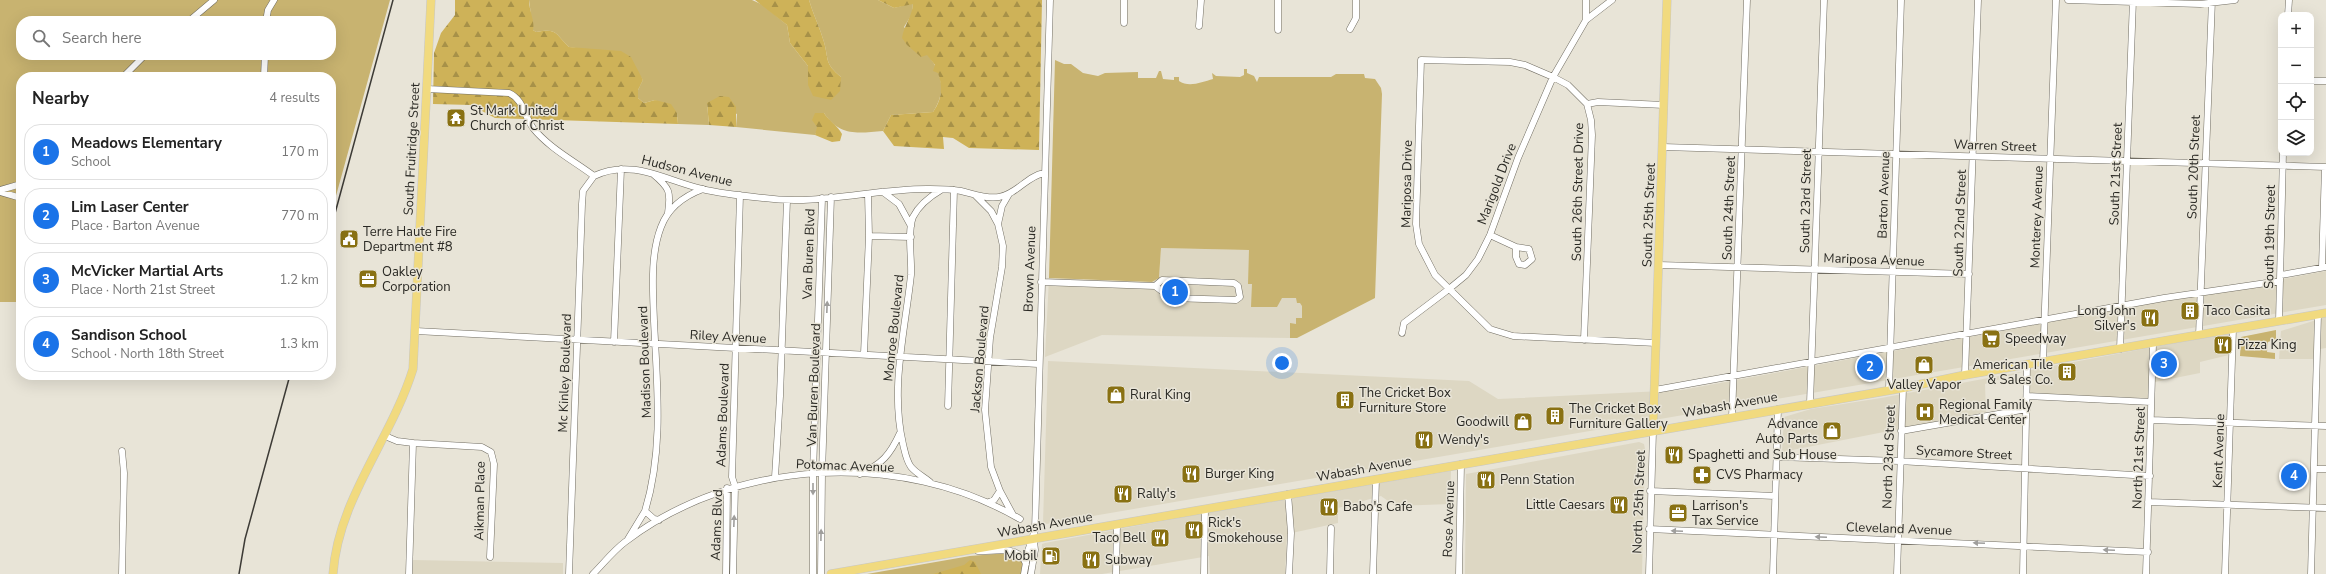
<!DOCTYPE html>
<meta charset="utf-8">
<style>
body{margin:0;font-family:"Nunito Sans",sans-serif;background:#f2f2f2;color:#222}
.controls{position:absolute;right:12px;top:12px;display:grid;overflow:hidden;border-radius:8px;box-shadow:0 4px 16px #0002}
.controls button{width:36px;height:36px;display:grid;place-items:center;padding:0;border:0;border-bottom:1px solid #e0e0e0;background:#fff;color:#222;font:20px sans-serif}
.you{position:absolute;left:1282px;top:363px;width:14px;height:14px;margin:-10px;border:3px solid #fff;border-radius:50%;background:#1a73e8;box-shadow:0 0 0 6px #1a73e833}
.badge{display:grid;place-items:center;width:26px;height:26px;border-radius:50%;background:#1a73e8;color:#fff;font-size:13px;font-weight:700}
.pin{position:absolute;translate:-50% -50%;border:2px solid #fff;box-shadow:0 1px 4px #0006}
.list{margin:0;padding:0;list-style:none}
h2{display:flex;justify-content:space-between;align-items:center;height:52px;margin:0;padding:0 16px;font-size:17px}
h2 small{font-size:13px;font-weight:400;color:#767676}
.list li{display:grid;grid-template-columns:26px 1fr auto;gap:12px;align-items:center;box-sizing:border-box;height:56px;margin:0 8px 8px;padding:0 8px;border:1px solid #e0e0e0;border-radius:16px}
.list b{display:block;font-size:15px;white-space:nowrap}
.list p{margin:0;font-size:13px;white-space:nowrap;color:#767676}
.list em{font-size:13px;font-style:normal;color:#767676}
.icon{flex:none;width:22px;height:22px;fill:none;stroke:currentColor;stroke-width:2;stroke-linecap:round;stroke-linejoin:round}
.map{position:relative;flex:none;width:2326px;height:574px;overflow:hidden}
.search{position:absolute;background:#fff;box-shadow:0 4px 16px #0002;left:16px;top:16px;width:320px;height:44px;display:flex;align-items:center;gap:10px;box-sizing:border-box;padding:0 14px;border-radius:16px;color:#767676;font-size:15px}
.panel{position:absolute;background:#fff;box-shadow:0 4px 16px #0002;left:16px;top:72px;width:320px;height:308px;border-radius:16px}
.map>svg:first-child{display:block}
</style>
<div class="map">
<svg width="2326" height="574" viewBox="0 0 2326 574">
<defs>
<pattern id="forest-firs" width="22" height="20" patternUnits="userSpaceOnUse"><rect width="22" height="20" fill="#ceb258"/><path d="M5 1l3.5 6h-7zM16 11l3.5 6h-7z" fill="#a79148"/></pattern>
</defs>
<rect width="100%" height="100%" fill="#e8e4d7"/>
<!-- built -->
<path fill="#ddd7c3" d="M1304,238L1302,319L1296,324H1290V338L1102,335L1045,357L1049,278L1152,282L1159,278L1161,248L1249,250Z
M2326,271V305L1046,524L1043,523L1048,361L1469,381L1498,399L1682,390Z
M2326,317V348L2314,350L2313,359H2279L2281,331Z
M2229,333V355L2200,362V373L2150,383L2148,398L2023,396L2025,371L1985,384L1986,412L1782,452L1784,417L1811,409L1881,398Z
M1639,442L1644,444L1645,449L1642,574H1465L1466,474Z
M1451,471L1450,504L1395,506L1381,496L1338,508V523L1287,534L1285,574H1210L1209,556L1102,574H1040L1042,544L1045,543L1195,515Z
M413,560L563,563V574H413Z"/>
<!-- green -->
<path fill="#c8b370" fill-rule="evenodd" d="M0,0H390L331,214V77H21V302H0ZM21,21H331V55H21Z
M529,0H752L763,5L787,25L790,43L808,66V85L841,77C824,63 829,60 824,42C820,28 813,14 809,0H878L894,8L913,3L912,14L904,27C926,53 956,77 933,112L891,115L883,131C858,133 840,137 824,113L815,135L736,127L737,114L707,103L709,125L678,124L677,113L655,100L644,103L638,98V90L643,80L638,73L583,49L569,47C555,33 557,28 536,32L533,30Z
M1055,60L1064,64H1071L1083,73L1098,76L1105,73L1138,72V78H1156L1159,71H1161L1163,79L1174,80V77H1179V81C1189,88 1202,82 1213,79L1212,73L1216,76L1240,77L1244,75V69H1247V73L1254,76L1257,82L1259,77H1331L1336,74H1364L1365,78L1375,79L1381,88L1382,94L1375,298L1297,338H1290V323L1296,324V318H1302V306L1300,303H1297L1296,298H1282L1277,307H1251L1252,284H1248L1249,250L1161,248L1159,278L1152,282L1049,278Z
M2276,330V339L2268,342L2267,352L2275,353V359L2240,356L2241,337Z
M1008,553L1022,559L1024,566L1022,574H867L970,556Z"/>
<!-- forest -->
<path fill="url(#forest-firs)" d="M455,0H529C529,11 535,20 533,30L536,32C557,28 555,33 569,47L621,51L631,57L643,80L638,90V98L644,103L655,100L671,104L677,113L678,124L495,118L471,105L433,104L434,53L441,33L455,15Z
M755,0H809C813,14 820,28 824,42C829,60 824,63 841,77L840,91L831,100L813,96L808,85V66L790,43L787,25Z
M878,0H1042L1039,150L969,148L953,138L943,137L944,149L894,146L883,131L891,115L933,112C942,99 943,87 938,73L933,71L935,65L927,55L921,57L907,45L902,38C904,25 912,17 913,4L894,8Z
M720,96L729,97L736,107V127L709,125L707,103Z
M815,113H824C829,121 837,125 842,134L840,141L832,142L815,135L817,127L812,120Z
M970,560L975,562L981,574H933L964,565Z"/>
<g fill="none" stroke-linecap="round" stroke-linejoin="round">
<!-- minor casing -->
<g stroke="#716d62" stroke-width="7">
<path id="minor" d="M2068,0L2200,4L2235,0
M2288,15L2289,0
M1586,20V0
M189,21L214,0
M266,21L268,10L274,0
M1124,23V0
M1199,26L1201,0
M1350,29L1356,18V0
M1278,30V0
M123,77L145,55
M264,77L265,55
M2311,81H2326
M427,89L509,93C524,100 524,116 533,128C549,148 574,161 594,176C631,158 665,180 702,189C722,194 744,196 764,198C819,206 875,188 930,189C940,189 951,189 961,191C974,194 986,199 999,197C1017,194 1027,176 1044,173
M1587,104L1598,102L1664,105
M1663,147L2326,167
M653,174C670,188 671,192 668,213
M0,190L21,184
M0,192L21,198
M883,192L899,204L911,226
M1009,194L1002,206L998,224L1003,246L1002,267L990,338L985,410L991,467L1000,491L1013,515
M976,196L991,211L998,224
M1490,235L1516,247V257L1519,264L1525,265L1532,259L1529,249L1516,247
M869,236L911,237
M1659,265L1969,274
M2322,267L2325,167
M2281,275L2326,267
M1041,282L1155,286L1171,298L1236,300L1240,297L1238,286L1234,283L1162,280L1155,286
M2279,321L2283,153
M416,331L1038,364
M1402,333L1404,323L1449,289L1466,275L1478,259L1490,235L1518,158L1553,77L1586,20L1612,0
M2199,335L2212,0
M1584,340L1592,135L1591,120L1587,104L1568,85L1553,77L1525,65L1510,62L1421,60L1416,224L1419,244L1435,275L1490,329L1513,336L1656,343
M614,342L621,169
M2120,349L2133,0
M864,354L869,236L868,194
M2043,363L2056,0
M1965,375L1978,0
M1655,390L2164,298L2280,281
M1889,390L1901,0
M2027,396L2151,402
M1810,403L1824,0
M948,406L954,190
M1732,417L1747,0
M2151,420L2326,426
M1901,431L2027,409
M385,436L397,441L413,443L409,574
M413,443L482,447L491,452L494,464L490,557
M1777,457L1899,461L2150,476
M2314,469H2326
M860,474C882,464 890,455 900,433
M775,477L780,396L787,200
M930,482C924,477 916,473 911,467C906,460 905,452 903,444C890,388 905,331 911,275C912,259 907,231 913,217C919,205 929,197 941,190
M1650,491L1775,496
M1288,494L1291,533L1289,574
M989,502L994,500L1000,491
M2148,502L2326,508
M659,520L654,519L645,511C664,449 657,385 654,321C653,291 650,255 661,227C668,208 684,196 703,189
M1649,529L2148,552
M628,539L645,511
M978,551C995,552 1019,544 1026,564
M122,574L124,473L122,451
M569,574L582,204L583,191L594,176
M593,574C603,564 613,551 625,542C735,458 901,450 1020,519
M726,574L727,488
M733,574L735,486L732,477L740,195
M813,574V473L822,198
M821,574L822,473L831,197
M1024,574L1028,551L1035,530L1050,0
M1031,574L1035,550L1034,541
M1116,574L1117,525
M1204,574L1205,509
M1330,574L1331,528
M1373,574L1376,479
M1459,574L1461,464
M1649,574L1653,431
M1773,574L1778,409
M1897,574L1903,388
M2023,574L2027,366
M2146,574L2153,344
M2225,574L2233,329
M2311,574L2318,314"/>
</g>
<!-- major casing -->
<g stroke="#c7c7c6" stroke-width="9">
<path id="major" d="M1653,431L1667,0
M333,574C338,499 391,440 413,369L431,0
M831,574L1903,388L1965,375L2326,313"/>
</g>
<!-- minor -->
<use href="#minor" stroke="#fff" stroke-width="6"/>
<!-- major -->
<use href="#major" stroke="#f1da7f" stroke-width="8"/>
<!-- rail -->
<path stroke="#3d3b36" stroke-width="1.5" d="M331,228L393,0
M239,574L245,539L290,375"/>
</g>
<!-- one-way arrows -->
<defs><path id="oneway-solid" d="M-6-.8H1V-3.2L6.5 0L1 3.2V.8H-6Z"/></defs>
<g fill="#9f9e9c">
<use href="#oneway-solid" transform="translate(827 307) rotate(-88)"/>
<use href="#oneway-solid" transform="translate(813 489) rotate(90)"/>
<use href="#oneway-solid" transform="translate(734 521) rotate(-88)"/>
<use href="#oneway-solid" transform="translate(1677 531) rotate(-178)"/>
<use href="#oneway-solid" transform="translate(821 535) rotate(-89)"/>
<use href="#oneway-solid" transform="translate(1821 537) rotate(-178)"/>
<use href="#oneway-solid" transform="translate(1979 543) rotate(-178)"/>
<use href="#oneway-solid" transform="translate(2109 550) rotate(-177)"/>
</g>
<!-- icons -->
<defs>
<g id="temple-square" transform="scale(1)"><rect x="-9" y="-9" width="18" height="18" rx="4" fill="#897113" stroke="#e8e4d7"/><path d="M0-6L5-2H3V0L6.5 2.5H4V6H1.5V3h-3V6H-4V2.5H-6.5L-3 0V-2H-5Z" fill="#fff"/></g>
<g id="civic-square" transform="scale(1)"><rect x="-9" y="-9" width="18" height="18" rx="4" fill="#897113" stroke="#e8e4d7"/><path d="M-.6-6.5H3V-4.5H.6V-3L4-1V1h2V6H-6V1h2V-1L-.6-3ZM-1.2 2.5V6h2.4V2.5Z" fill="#fff"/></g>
<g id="office-square" transform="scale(1)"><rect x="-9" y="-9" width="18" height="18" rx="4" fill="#897113" stroke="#e8e4d7"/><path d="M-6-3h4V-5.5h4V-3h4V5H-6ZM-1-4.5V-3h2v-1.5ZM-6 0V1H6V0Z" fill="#fff"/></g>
<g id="building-square" transform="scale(1)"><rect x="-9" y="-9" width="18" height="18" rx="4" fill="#897113" stroke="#e8e4d7"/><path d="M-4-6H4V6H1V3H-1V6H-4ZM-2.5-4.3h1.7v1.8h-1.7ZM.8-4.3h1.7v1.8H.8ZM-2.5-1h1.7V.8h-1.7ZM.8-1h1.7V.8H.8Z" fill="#fff"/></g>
<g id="restaurant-square" transform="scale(1)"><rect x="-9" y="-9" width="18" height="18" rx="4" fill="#897113" stroke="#e8e4d7"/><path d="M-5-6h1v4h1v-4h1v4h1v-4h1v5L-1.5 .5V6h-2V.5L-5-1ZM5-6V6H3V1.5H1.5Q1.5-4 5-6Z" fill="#fff"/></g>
<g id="supermarket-square" transform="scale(1)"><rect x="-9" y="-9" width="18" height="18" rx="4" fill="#897113" stroke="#e8e4d7"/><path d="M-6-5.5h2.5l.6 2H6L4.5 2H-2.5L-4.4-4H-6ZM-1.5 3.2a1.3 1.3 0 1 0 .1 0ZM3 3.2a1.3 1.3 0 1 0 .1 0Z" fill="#fff"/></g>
<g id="shop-square" transform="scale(1)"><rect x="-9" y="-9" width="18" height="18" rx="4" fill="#897113" stroke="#e8e4d7"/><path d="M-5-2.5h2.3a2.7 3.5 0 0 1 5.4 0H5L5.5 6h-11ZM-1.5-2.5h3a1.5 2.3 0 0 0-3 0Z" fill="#fff"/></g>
<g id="hospital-square" transform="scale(1)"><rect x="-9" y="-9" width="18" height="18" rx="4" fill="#897113" stroke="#e8e4d7"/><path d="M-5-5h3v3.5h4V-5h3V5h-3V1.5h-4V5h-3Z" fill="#fff"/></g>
<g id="pharmacy-square" transform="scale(1)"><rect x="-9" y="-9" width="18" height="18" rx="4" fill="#897113" stroke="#e8e4d7"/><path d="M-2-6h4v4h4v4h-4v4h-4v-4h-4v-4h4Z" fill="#fff"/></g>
<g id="fuel-square" transform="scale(1)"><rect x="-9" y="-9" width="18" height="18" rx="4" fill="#897113" stroke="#e8e4d7"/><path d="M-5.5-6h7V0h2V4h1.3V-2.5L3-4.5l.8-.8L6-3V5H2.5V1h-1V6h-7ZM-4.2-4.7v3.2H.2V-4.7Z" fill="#fff"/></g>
</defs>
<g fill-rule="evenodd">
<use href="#temple-square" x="456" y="118"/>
<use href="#civic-square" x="349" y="239"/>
<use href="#office-square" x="368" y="279"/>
<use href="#building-square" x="2190" y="311"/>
<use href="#restaurant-square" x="2150" y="318"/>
<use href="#supermarket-square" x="1991" y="339"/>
<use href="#restaurant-square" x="2223" y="345"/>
<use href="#shop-square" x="1924" y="365"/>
<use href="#building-square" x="2067" y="372"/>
<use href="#shop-square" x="1116" y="395"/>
<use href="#building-square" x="1345" y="400"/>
<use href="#hospital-square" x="1925" y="412"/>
<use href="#building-square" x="1555" y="416"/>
<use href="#shop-square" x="1523" y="422"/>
<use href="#shop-square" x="1832" y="431"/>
<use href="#restaurant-square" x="1424" y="440"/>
<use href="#restaurant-square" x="1674" y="455"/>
<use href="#restaurant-square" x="1191" y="474"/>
<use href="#pharmacy-square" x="1702" y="475"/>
<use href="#restaurant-square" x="1486" y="480"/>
<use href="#restaurant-square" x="1123" y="494"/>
<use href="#restaurant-square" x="1619" y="505"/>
<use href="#restaurant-square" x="1329" y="507"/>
<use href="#office-square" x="1678" y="513"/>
<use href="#restaurant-square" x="1194" y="530"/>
<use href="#restaurant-square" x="1160" y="538"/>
<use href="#fuel-square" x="1051" y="556"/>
<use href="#restaurant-square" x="1091" y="560"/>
</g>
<g text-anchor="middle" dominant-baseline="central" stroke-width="3" stroke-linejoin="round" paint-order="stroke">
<!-- poi labels -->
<g font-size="13" fill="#292823" stroke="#e8e4d7" text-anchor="start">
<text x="470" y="111">St Mark United<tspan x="470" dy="15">Church of Christ</tspan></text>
<text x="363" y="232">Terre Haute Fire<tspan x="363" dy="15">Department #8</tspan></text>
<text x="382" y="272">Oakley<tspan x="382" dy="15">Corporation</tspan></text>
<text x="2136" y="311" text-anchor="end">Long John<tspan x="2136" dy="15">Silver's</tspan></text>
<text x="2204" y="311">Taco Casita</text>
<text x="2005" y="339">Speedway</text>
<text x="2237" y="345">Pizza King</text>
<text x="2053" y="365" text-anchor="end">American Tile<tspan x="2053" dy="15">&amp; Sales Co.</tspan></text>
<text x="1924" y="385" text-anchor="middle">Valley Vapor</text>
<text x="1359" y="393">The Cricket Box<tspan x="1359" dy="15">Furniture Store</tspan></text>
<text x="1130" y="395">Rural King</text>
<text x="1939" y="405">Regional Family<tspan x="1939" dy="15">Medical Center</tspan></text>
<text x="1569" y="409">The Cricket Box<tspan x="1569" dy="15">Furniture Gallery</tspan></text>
<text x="1509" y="422" text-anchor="end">Goodwill</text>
<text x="1818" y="424" text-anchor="end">Advance<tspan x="1818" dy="15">Auto Parts</tspan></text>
<text x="1438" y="440">Wendy's</text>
<text x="1688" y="455">Spaghetti and Sub House</text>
<text x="1205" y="474">Burger King</text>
<text x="1716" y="475">CVS Pharmacy</text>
<text x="1500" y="480">Penn Station</text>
<text x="1137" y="494">Rally's</text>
<text x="1605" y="505" text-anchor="end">Little Caesars</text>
<text x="1692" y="506">Larrison's<tspan x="1692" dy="15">Tax Service</tspan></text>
<text x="1343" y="507">Babo's Cafe</text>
<text x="1208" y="523">Rick's<tspan x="1208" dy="15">Smokehouse</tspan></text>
<text x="1146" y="538" text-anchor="end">Taco Bell</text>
<text x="1037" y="556" text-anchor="end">Mobil</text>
<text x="1105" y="560">Subway</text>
</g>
<!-- street labels -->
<g font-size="13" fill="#292823" stroke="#e8e4d7">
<text transform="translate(1995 146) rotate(2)">Warren Street</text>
<text transform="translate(412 149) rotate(-87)">South Fruitridge Street</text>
<text transform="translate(2194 167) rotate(-88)">South 20th Street</text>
<text transform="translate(687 171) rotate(14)">Hudson Avenue</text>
<text transform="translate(2116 174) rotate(-88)">South 21st Street</text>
<text transform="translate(1407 184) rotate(-89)">Mariposa Drive</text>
<text transform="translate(1497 184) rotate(-69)">Marigold Drive</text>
<text transform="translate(1578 192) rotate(-89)">South 26th Street Drive</text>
<text transform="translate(1884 195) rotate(-88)">Barton Avenue</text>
<text transform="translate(1806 201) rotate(-89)">South 23rd Street</text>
<text transform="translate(1729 208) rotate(-88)">South 24th Street</text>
<text transform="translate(1649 215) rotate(-88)">South 25th Street</text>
<text transform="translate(2037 217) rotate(-88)">Monterey Avenue</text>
<text transform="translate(1960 223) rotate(-88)">South 22nd Street</text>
<text transform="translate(2270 237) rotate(-89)">South 19th Street</text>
<text transform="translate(809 254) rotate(-88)">Van Buren Blvd</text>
<text transform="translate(1874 260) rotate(2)">Mariposa Avenue</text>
<text transform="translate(1030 269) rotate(-88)">Brown Avenue</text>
<text transform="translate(894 328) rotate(-84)">Monroe Boulevard</text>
<text transform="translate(728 337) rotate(3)">Riley Avenue</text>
<text transform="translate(980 359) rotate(-85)">Jackson Boulevard</text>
<text transform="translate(645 362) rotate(-92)">Madison Boulevard</text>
<text transform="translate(565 373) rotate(-88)">Mc Kinley Boulevard</text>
<text transform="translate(814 385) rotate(-88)">Van Buren Boulevard</text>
<text transform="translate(1730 405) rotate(-10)">Wabash Avenue</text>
<text transform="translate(723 415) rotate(-88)">Adams Boulevard</text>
<text transform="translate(2219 451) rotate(-88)">Kent Avenue</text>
<text transform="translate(1964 453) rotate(3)">Sycamore Street</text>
<text transform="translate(1889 457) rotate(-88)">North 23rd Street</text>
<text transform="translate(2139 458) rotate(-88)">North 21st Street</text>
<text transform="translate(845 466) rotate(2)">Potomac Avenue</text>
<text transform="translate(1364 469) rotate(-10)">Wabash Avenue</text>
<text transform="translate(480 501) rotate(-89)">Aikman Place</text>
<text transform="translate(1639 502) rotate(-88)">North 25th Street</text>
<text transform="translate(1449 519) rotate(-88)">Rose Avenue</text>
<text transform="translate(717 525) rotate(-88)">Adams Blvd</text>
<text transform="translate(1045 525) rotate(-10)">Wabash Avenue</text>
<text transform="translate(1899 529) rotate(2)">Cleveland Avenue</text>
</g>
</g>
</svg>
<div class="controls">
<button>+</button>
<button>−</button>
<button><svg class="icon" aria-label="locate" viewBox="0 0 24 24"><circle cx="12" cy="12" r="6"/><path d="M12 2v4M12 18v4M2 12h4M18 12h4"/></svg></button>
<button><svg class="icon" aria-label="layers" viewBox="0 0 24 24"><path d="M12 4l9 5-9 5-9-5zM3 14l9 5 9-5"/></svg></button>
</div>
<div class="you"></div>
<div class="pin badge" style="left:1175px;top:292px">1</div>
<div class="pin badge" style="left:1870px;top:367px">2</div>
<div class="pin badge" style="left:2164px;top:364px">3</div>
<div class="pin badge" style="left:2294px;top:476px">4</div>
<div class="search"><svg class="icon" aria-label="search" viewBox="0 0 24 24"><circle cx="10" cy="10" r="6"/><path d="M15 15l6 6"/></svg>Search here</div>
<section class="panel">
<h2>Nearby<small>4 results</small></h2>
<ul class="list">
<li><span class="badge">1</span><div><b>Meadows Elementary</b><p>School</p></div><em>170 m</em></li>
<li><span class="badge">2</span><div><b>Lim Laser Center</b><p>Place · Barton Avenue</p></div><em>770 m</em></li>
<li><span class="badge">3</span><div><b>McVicker Martial Arts</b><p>Place · North 21st Street</p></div><em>1.2 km</em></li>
<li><span class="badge">4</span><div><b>Sandison School</b><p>School · North 18th Street</p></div><em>1.3 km</em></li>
</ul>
</section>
</div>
